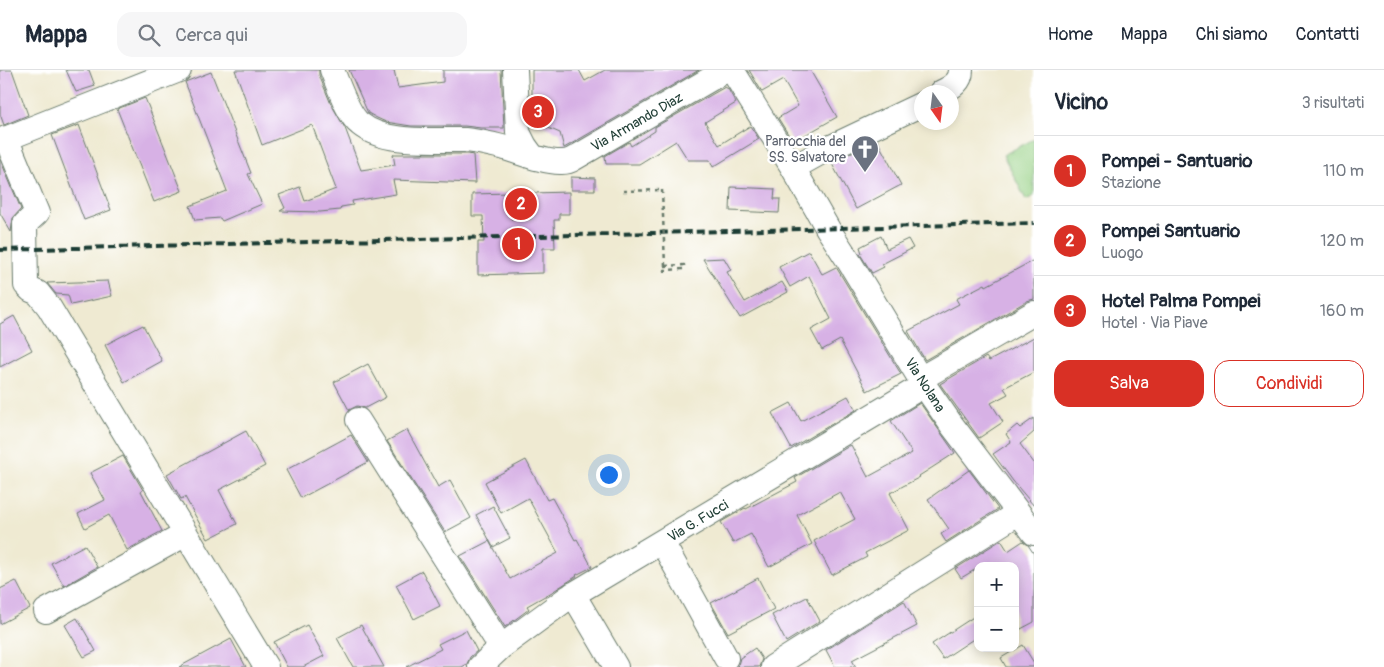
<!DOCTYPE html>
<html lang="it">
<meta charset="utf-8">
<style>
body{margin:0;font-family:Pangolin,sans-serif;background:#f6f6f7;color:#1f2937}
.controls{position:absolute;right:15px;bottom:15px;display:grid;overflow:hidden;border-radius:10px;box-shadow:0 2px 12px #0003}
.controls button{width:45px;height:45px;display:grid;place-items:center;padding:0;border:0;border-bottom:1px solid #e0e1e3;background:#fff;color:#1f2937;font:25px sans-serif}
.compass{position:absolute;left:914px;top:15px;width:45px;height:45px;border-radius:50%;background:#fff;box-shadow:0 2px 12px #0003;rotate:166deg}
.you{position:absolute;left:608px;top:404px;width:18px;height:18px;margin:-12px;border:4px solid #fff;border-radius:50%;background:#1a73e8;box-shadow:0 0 0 8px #1a73e833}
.badge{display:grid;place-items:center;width:32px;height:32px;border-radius:50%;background:#d93025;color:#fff;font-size:16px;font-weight:700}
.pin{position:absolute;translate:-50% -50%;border:2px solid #fff;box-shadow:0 1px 5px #0006}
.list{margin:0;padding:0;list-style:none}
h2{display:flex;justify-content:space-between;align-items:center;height:65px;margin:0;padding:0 20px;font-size:21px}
h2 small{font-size:16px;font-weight:400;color:#747a83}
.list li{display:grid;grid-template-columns:32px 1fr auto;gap:15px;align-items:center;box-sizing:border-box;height:70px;padding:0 20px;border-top:1px solid #e0e1e3}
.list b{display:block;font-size:19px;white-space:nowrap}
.list p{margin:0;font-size:16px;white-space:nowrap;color:#747a83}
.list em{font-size:16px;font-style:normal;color:#747a83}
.actions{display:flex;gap:10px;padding:15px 20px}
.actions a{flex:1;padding:11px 0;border:1px solid #d93025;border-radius:15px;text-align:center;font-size:18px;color:#d93025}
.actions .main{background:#d93025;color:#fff}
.icon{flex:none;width:28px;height:28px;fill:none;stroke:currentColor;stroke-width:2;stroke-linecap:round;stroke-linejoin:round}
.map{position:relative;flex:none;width:1034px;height:597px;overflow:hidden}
header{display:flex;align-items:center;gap:30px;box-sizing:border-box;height:70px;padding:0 25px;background:#fff;border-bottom:1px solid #e0e1e3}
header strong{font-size:24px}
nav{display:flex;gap:28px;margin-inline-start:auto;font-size:18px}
.search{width:350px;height:45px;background:#f6f6f7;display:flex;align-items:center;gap:12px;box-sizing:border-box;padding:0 18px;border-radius:15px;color:#747a83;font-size:19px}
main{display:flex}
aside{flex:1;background:#fff}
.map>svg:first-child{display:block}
</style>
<header>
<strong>Mappa</strong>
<div class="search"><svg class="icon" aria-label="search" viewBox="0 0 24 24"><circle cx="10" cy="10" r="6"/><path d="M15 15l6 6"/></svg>Cerca qui</div>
<nav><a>Home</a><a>Mappa</a><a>Chi siamo</a><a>Contatti</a></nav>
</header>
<main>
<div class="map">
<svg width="1034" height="597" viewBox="0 0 1034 597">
<rect width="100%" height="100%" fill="#fff"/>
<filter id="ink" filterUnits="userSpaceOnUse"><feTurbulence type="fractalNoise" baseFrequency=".02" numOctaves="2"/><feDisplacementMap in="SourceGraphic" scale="10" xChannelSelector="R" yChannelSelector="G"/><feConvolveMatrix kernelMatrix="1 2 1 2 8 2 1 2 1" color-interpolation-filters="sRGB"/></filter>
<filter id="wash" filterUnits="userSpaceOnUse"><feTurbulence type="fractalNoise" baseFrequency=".0096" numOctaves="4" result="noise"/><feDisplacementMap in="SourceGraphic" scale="20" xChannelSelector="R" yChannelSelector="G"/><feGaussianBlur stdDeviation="1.12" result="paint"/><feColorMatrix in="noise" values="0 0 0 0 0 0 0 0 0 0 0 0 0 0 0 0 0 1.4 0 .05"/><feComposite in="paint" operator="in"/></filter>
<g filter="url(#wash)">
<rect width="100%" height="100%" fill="#efead2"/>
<!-- green -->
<path fill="#96d084" stroke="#5a865c" d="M1034,69V126L1026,130L1003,85Z"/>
<g id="blocks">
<!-- building -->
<path fill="#d7b1e5" d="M0,0H12L28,45L4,55L0,44Z
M66,0H89L95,16L76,22Z
M235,0H319V5L331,34L345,58L361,100L395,95L393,84H468L473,85L475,113L393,110L396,124L352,131L353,135L341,137L340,140L320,142L280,141L285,138L279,125L300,117L305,131L336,119L312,55L262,75Z
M349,0H394L398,18L443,12V0H501L504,58H481L465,56H411L386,52L377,48L368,43Z
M532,0H579L585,11L605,0H699L564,78L560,63L532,51Z
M749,0H810L837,47L793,72L778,48L798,36L783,10L762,22Z
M211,2L251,103L248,104L262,134L222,151L220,148L195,150L190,136L227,121L185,12Z
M725,17L728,19L736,33L705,52L719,75L750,56L759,69L713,97L710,90H688L676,71L639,94H606L605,86L629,72L631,76L655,61V57Z
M145,28L182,121L154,132L117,39Z
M79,55L111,140L84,150L52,65Z
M877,70L901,115L856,139L831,92Z
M0,89L21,139L13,148L11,162L0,143Z
M571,107L595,108V120H571Z
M731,117L775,119L774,129H780L779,143L730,141Z
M569,122V144H559V150H554L555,178H543V203L478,205V172H484L483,146H472V124L510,123L511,149H531L532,123Z
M881,166L887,179L908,169L913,178L882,194L884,197L872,203L860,184L862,183L860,177Z
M809,181L822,204L836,197L901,304L867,321L840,270L822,280L811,260L831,249L809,206L790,217L779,197Z
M724,188L731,200L727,202L745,232L782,212L788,222L740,248L703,189Z
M1034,190V229L1027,231L925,290L908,261L959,234L956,229L985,214L986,216Z
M108,211L112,226L71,235L68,225L56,224L47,213Z
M14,246L32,280L0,297V254Z
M143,255L162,291L124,312L105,275Z
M1034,267V302L1004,318L1008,324L991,333L1003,352L979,368L940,314L986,287L989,291Z
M368,294L386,327L365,338L357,336L349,340L334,312Z
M848,326L856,340L791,378L772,343L791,333L801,351Z
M920,333L955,383L919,406L920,407L890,423L909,460L865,483L867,487L832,505L814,471L855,449L840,422L797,445L812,474L769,497L751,464L733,473L721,452L745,438L746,439L797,412L795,408L851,375L868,407L912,383L891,351Z
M1034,348V362L1020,374L1034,393V436L1013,411L993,384L1011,372L1006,364L1017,355L1020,358Z
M407,360L438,417L450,410L471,448L445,462L387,371Z
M246,361L265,396L219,420L237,454L208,469L185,427L181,429L167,404Z
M351,365L368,392L301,428L286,400Z
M123,386L143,420L141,421L162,461L127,480L109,445L85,458L78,444L105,430L90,403Z
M526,390L547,430L552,428L575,470L577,469L592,497L576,505L577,506L552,522L527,536L529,539L505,557L460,486L489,471L510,509L558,483L528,428L501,443L485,412Z
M969,400L998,439L946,472L941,464L949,459L928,429Z
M493,436L510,468L493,477L476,445Z
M1001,470L1008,481L1023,471L1028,475L1034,484V552L1019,560L1015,553V496H978V498L961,508L955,499Z
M85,475L97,497L64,516L51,493Z
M422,501L440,536L414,549L396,515Z
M758,508L774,539L728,563L711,533Z
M16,511L30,538L0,554V519Z
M807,527L820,551L786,572L772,545Z
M904,531L917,556L852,590L856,597H835L826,580Z
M978,544V566L943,589L932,574Z
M77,548L96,581L84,587L65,555Z
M307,555L324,586L303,597H287L274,572Z
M361,555L384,597H353L337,568Z
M466,560L477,581L470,587L467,594L462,597H406L441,579L438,574Z
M231,569L246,597H179Z
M1023,575L1034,593V597H1006L1001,588Z
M755,578L762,589L759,597H736L738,595L740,588Z"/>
</g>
</g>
<g filter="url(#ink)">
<use href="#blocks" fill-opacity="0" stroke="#687a6b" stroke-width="1"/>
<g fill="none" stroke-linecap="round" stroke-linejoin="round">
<!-- minor casing -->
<g stroke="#687a6b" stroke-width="26">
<path id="minor" d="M332,0C338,14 348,45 360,54C385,75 434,69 465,70C477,71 490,74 502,77C519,82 545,93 562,92C566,92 570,91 573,89L726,0
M515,0L518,62L525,76L533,87
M732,0L793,98L828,159L850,193L924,315L951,354L1034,463
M942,22C952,17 961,12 961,0
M6,68L37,143L25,154L26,215L31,220L38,223L49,237L266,597
M0,71L179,0
M793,98L827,79L922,34
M920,309L1034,243
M358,350L501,577
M662,472L726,588
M573,524L616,597
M46,541L186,464
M480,597L501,577L569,527L924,315
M773,597L1018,443"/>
</g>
<!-- path -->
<path stroke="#687a6b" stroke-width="2.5" stroke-dasharray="4 4" stroke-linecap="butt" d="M623,121L662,120
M665,196L684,195V199L665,200V202"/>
<!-- minor -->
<use href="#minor" stroke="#fff" stroke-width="24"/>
<!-- rail -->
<path stroke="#1f3d34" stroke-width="4" stroke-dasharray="8 4" stroke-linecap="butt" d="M0,180L1034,153"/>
<!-- path-bridge -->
<path stroke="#687a6b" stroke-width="2.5" stroke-dasharray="4 4" stroke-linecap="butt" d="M662,120L665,196"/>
</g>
</g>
<!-- icons -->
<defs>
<g id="church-pin" transform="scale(1.4375)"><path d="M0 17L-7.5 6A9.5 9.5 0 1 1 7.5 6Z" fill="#6b7280" stroke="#fff"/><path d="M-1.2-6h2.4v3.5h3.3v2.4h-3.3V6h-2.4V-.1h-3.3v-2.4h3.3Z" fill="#fff"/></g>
</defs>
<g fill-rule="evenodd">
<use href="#church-pin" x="865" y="79"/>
</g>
<g text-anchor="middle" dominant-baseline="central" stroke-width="4.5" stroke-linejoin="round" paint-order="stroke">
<!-- street labels -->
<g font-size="14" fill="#1f3d34" stroke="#fff">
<text transform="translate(637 52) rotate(-30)">Via Armando Diaz</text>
<text transform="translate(925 315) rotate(57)">Via Nolana</text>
<text transform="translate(698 451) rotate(-31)">Via G. Fucci</text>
</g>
<!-- worship labels -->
<g font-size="14" fill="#5b616d" stroke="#fff" text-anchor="end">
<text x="846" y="71">Parrocchia del<tspan x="846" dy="16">SS. Salvatore</tspan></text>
</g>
</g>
</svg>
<div class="controls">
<button>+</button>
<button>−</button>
</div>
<svg class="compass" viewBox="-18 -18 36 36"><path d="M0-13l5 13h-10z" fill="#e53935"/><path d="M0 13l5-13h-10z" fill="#747a83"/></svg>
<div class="you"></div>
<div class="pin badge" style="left:518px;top:174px">1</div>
<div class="pin badge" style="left:521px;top:134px">2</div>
<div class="pin badge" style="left:538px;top:42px">3</div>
</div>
<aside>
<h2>Vicino<small>3 risultati</small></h2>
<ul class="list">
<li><span class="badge">1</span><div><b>Pompei - Santuario</b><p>Stazione</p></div><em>110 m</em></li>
<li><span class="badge">2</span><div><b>Pompei Santuario</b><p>Luogo</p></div><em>120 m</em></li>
<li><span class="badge">3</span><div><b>Hotel Palma Pompei</b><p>Hotel · Via Piave</p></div><em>160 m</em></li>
</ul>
<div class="actions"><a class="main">Salva</a><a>Condividi</a></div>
</aside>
</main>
